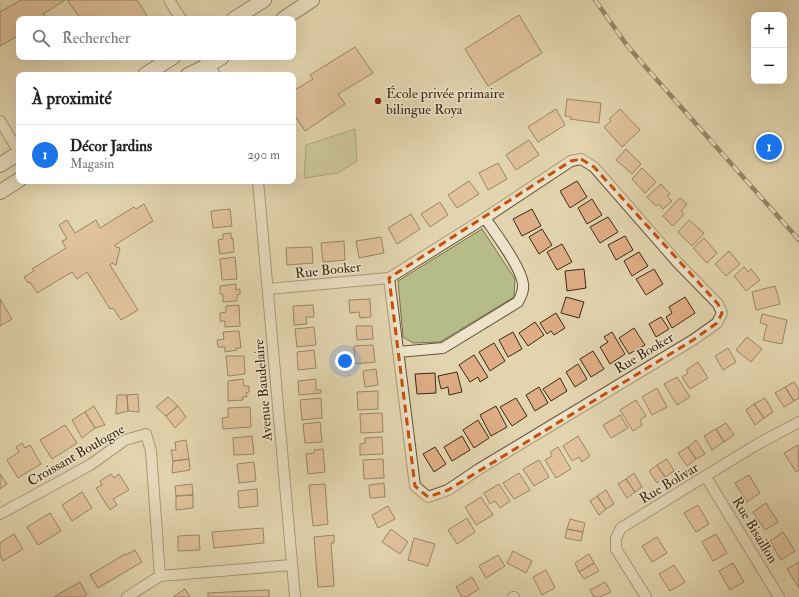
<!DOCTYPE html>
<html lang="fr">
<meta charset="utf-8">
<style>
body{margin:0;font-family:"IM FELL Double Pica",serif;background:#f2f2f2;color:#202124}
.controls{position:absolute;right:12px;top:12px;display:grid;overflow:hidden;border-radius:8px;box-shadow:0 4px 16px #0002}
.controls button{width:36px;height:36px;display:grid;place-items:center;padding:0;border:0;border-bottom:1px solid #e0e0e0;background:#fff;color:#202124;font:20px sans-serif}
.you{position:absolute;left:345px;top:361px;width:14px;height:14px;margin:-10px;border:3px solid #fff;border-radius:50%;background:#1a73e8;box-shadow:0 0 0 6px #1a73e833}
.badge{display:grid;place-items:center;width:26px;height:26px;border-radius:50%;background:#1a73e8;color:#fff;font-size:13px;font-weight:700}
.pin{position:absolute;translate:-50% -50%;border:2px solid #fff;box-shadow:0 1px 4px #0006}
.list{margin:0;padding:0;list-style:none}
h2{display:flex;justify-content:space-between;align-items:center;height:52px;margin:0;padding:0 16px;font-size:17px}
h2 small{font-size:13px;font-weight:400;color:#757577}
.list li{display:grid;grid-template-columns:26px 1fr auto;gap:12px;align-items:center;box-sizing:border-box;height:60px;padding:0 16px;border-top:1px solid #e0e0e0}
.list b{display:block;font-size:15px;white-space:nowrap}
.list p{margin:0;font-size:13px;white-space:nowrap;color:#757577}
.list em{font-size:13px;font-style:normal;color:#757577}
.icon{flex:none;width:22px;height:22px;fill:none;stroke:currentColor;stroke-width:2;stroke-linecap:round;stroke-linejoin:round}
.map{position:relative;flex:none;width:799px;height:597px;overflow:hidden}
.search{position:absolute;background:#fff;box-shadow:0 4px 16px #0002;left:16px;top:16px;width:280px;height:44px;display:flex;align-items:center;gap:10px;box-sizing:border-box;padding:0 14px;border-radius:8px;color:#757577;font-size:15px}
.panel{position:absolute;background:#fff;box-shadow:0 4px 16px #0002;left:16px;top:72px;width:280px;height:112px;border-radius:8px}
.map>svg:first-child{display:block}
</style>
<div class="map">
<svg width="799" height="597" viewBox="0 0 799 597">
<rect width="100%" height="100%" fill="#e2d4ae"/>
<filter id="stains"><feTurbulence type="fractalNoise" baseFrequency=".005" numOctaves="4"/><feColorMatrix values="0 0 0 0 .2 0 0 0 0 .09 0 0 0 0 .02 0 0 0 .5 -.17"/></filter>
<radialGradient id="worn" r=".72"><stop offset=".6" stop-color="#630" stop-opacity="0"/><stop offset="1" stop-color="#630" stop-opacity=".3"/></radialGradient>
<!-- green -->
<path fill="#b5bc89" stroke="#79734e" d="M355,129L357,161L338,173L304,178L306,145Z
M482,229L515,279L514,297L440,342L413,343L403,337L398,281Z"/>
<!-- building -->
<path fill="#dfad85" stroke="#3d2a14" d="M21,0H65L43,14L46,18L45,19H19V35L0,46V12Z
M67,0H137L149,19H81Z
M519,15L542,53L488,86L465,49Z
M355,47L373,73L338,94L345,104L305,131L293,113V91L313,79L310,75Z
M567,99L601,103L599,123L570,119L571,117L565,116Z
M556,109L565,125L538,142L528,127Z
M620,109L640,130L622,147L604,127L611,121L609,119Z
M529,140L539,155L516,170L506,155Z
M626,149L641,164L632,174L616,160Z
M498,163L507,179L488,190L479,173Z
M642,168L656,182L645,193L632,179Z
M469,181L479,194L457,208L448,195Z
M577,181L587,197L570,208L560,191Z
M661,184L670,194L667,196L672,201L663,209L659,204L656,206L647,197Z
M680,198L687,204L681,211L684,214L673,226L663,216Z
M592,199L602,215L587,224L578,208Z
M440,202L448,215L430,227L421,214Z
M144,204L153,221L115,245L116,247L120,248L116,265L112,263L110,265L138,310L121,320L113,308L110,309L87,272L77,279L72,272L37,293L30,282L28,283L24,277L34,271L32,269L66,248L62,241L67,239L59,225L67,220L75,233L96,220L100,228L134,207L136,209Z
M230,209L232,226L213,228L211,211Z
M532,209L541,226L522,236L513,219Z
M411,214L420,229L397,244L388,228Z
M608,217L618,232L600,243L590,227Z
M689,220L704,233L692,246L678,232Z
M542,229L552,245L539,254L529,237Z
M231,233V239L233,238L234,252L220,254L218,240L223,239V234Z
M625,236L633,250L616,260L608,245Z
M381,237L384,253L359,258L356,241Z
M704,238L717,253L707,263L693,248Z
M344,241L345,260L323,262L321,243Z
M562,244L572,262L557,270L547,252Z
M312,247L313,263L287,265L286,248Z
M729,251L740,264L726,276L715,264Z
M639,252L648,266L632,276L624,261Z
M235,257L237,279L222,280L220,259Z
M744,267L748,272L751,269L760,280L746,291L734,276Z
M584,269L586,288L567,291L565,271Z
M654,269L663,284L646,295L636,279Z
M236,284V290L240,289V294L237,295V301L223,302V294H220V286Z
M775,286L780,304L756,310L752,292Z
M566,297L584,302L579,318L561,313Z
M685,297L695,313L672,328L666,317L672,313L669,307Z
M0,299L12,319L0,326Z
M370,299L371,317L360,318L359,312L350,313L349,300Z
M239,305L240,326L225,327V321H220V313L226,312V306Z
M313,305L314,317H306L307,324L294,325L293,306Z
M556,313L565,328L554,335L551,331L547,334L540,323Z
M762,314L787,320L782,344L763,340L767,325L760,323Z
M661,317L669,329L656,337L649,324Z
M535,322L544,335L528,346L519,333Z
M356,326H372L373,339L357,340Z
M314,327L316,345L297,347L295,329Z
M634,328L645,345L629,354L619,338Z
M239,331L241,348H236L237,350L225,352V347H218L217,340L224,339L223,332Z
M513,332L522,349L508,357L499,340Z
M612,332L625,354L610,364L600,347L608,342L604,337Z
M747,337L762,349L751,362L736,350Z
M494,343L505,361L490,371L479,352Z
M373,345L375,362L355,364L354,346Z
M728,348L736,362L723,370L715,356Z
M314,350L316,368L298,370L297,352Z
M593,351L604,369L591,377L580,359Z
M474,355L488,377L480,382L478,377L470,382L459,365Z
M226,356H244L245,374L228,376Z
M698,362L708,378L690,389L682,377L688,373L686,370Z
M578,364L587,379L575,387L566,372Z
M376,369L378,385L365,387L363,371Z
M457,372L462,392L449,395L448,387L441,389L438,376Z
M435,373L436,393L417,394L415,374Z
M677,377L690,397L677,405L664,384Z
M560,378L567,391L551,401L543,389Z
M243,379L244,386H249V392L246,393L247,397H242L243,400L228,401V381Z
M316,379V390H321V393L299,395L298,381Z
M794,382L799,390V398L794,401L785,387Z
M539,387L548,403L535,411L526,395Z
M785,387L794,401L784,407L775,393Z
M657,388L667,407L652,415L642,397Z
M378,391V409L358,410L357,392Z
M138,394L139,412L128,411L127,395Z
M117,395H127L128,411L116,414Z
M168,397L178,406L166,416L156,407Z
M321,398L322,418L302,420L300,400Z
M516,398L527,416L512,426L500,407Z
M765,398L773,412L764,418L754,404Z
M636,400L646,416L640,420L642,425L633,431L620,410Z
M754,404L764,418L755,425L746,410Z
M94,406L105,425L95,428L85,412Z
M178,406L186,417L175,428L166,416Z
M496,406L507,427L491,436L480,415Z
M250,407L251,427L223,429L222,418L228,417V408Z
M85,412L95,428L82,438L72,420Z
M382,413L383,432L361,433L360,414Z
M620,415L628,428L611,438L603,425Z
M478,420L489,438L474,448L463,430Z
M320,422L322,442L305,443L303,424Z
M726,423L734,435L724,442L716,429Z
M65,425L77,443L52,459L40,440Z
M716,429L724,442L712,450L704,436Z
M252,436L254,454L234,455L233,438Z
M462,436L470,450L452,461L444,447Z
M578,436L590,456L582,462L579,457L572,461L563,446Z
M382,437L383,454L360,455V444L365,443V438Z
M186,440L189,459L173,461L171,450H176L175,442Z
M696,440L705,454L696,459L688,447Z
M22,443L25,448L30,445L41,464L18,478L7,460L19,452L16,447Z
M798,445L799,470L796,472L784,453Z
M435,447L446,464L434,472L423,454Z
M558,447L571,469L556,478L545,460L552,456L550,452Z
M688,447L696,459L687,466L678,453Z
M323,449L325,472L308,474L306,454L314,453V450Z
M189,459L190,470L172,473L173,461Z
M383,459L384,478L364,479L363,460Z
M667,459L674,471L665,477L657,465Z
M539,460L549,477L534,486L523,469Z
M254,462L256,481L239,483L237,464Z
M657,465L665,477L657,483L649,471Z
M519,473L530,490L514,499L503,483Z
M634,473L642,487L635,492L626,479Z
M0,474L7,484L0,489Z
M111,474L114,478L119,474L129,490L113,499L117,505L110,510L96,488L102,485L100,481Z
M749,475L760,493L747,502L735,483Z
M626,479L635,492L627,498L618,484Z
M384,483L385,497L370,498L369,485Z
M192,484L193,495L176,496L175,486Z
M325,484L328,524L313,526L309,485Z
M499,484L510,501L500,508L495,501L490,504L484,493Z
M257,489L258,506L239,508L238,491Z
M606,490L614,504L606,509L597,496Z
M82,492L92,508L72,521L62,505Z
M193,495V508L176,510V496Z
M597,496L606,509L599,515L590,501Z
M481,497L493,515L476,525L465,507Z
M766,503L778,522L765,530L753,512Z
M698,505L709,524L696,532L684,513Z
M388,506L395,519L378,528L372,515Z
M50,513L61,531L38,545L27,527Z
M467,518L475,532L457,544L448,530Z
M570,519L585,523L583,532L567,529Z
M263,528L264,543L214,548L212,532Z
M391,529L408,542L400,554L382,542Z
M567,529L583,532L581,541L565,538Z
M783,532L795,551L781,560L770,541Z
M14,534L23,549L3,561L0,555V543Z
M716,534L727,553L713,561L702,542Z
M199,535L200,550L178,551V536Z
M334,535V543H331L334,586L318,587L314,537Z
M657,537L667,553L652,562L642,546Z
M414,538L435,544L428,566L408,560Z
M135,550L142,562L98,588L90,575L125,554L126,555Z
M513,551L532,561L526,573L507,563Z
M589,554L594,563L579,572L575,563Z
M498,555L505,566L486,578L479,566Z
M799,562V588L787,569Z
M594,563L599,571L584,579L579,572Z
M733,563L744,582L730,590L719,571Z
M674,565L685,582L670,591L659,574Z
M546,570L555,588L542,595L533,577Z
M472,577L479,589L466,597H462L456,587Z
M80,582L87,595L83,597H54Z
M605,582L611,592L600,597H594L590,590Z
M185,589L190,597H173Z
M269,590V597H208V593Z"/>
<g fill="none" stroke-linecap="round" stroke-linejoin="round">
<!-- street casing -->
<g stroke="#66543a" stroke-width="12">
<path id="street" d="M169,0L181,19
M204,57L215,75
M0,121L19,152
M258,181L295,597
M268,289L389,278L415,486L428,497L448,490L479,469L693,340L717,323L722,313L718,304L677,262L594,167L581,159L571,161L485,218L389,278
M398,352L443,348L518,302C521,296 524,291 523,284C521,267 496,234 485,218
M706,477L779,597
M0,514L90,465L125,440L146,434L151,451L160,576
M127,597L160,576L291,565
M513,597H514
M646,597L616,549V538L621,528L756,445L799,422"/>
</g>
<!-- secondary casing -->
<g stroke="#3d2a14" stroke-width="16">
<path id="secondary" d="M234,19L264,0
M283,19L312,0
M145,75L173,57
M188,75L209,65L222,57
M0,165L19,153
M0,192L19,180"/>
</g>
<!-- street -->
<use href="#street" stroke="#ece3ca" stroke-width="10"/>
<!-- secondary -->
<use href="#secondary" stroke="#ece3ca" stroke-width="14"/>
<!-- rail casing -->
<g stroke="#3d2a14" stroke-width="4.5">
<path id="rail" d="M595,0L626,44L649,71L799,240"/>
</g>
<!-- rail -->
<use href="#rail" stroke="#ece3ca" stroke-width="3" stroke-dasharray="9" stroke-linecap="butt"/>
</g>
<!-- marked area -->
<path d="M0 0H799V597H0ZM581,159L594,167L718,304L722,313L717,323L693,340L448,490L428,497L415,486L389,278L571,161Z" fill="#e2d4ae" fill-opacity=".55" fill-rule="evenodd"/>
<path fill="none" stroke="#c6500e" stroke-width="3" stroke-dasharray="8 5" stroke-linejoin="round" d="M581,159L594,167L718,304L722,313L717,323L693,340L448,490L428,497L415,486L389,278L571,161Z"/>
<!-- markers -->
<circle fill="#8f2418" stroke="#ece3ca" stroke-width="1.5" cx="378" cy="101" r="4"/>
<g text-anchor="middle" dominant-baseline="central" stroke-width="3" stroke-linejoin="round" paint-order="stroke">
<!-- poi labels -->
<g font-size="14" fill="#3d2a14" stroke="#ece3ca" text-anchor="start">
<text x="386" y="93">École privée primaire<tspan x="386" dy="16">bilingue Roya</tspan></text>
</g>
<!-- street labels -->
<g font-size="14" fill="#3d2a14" stroke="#ece3ca">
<text transform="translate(328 270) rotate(-6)">Rue Booker</text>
<text transform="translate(644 353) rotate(-31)">Rue Booker</text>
<text transform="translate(263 390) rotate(-95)">Avenue Baudelaire</text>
<text transform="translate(76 455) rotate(-30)">Croissant Boulogne</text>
<text transform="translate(669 483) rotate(-31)">Rue Bolivar</text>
<text transform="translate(755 530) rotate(59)">Rue Bisaillon</text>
</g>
</g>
<rect width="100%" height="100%" filter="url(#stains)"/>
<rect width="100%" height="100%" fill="url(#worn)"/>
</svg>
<div class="controls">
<button>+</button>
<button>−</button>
</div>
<div class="you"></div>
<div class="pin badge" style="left:769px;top:147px">1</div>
<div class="search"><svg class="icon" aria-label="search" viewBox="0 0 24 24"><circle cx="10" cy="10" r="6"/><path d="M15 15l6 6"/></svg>Rechercher</div>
<section class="panel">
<h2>À proximité<small></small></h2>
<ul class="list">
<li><span class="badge">1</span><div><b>Décor Jardins</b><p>Magasin</p></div><em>290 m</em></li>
</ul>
</section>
</div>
